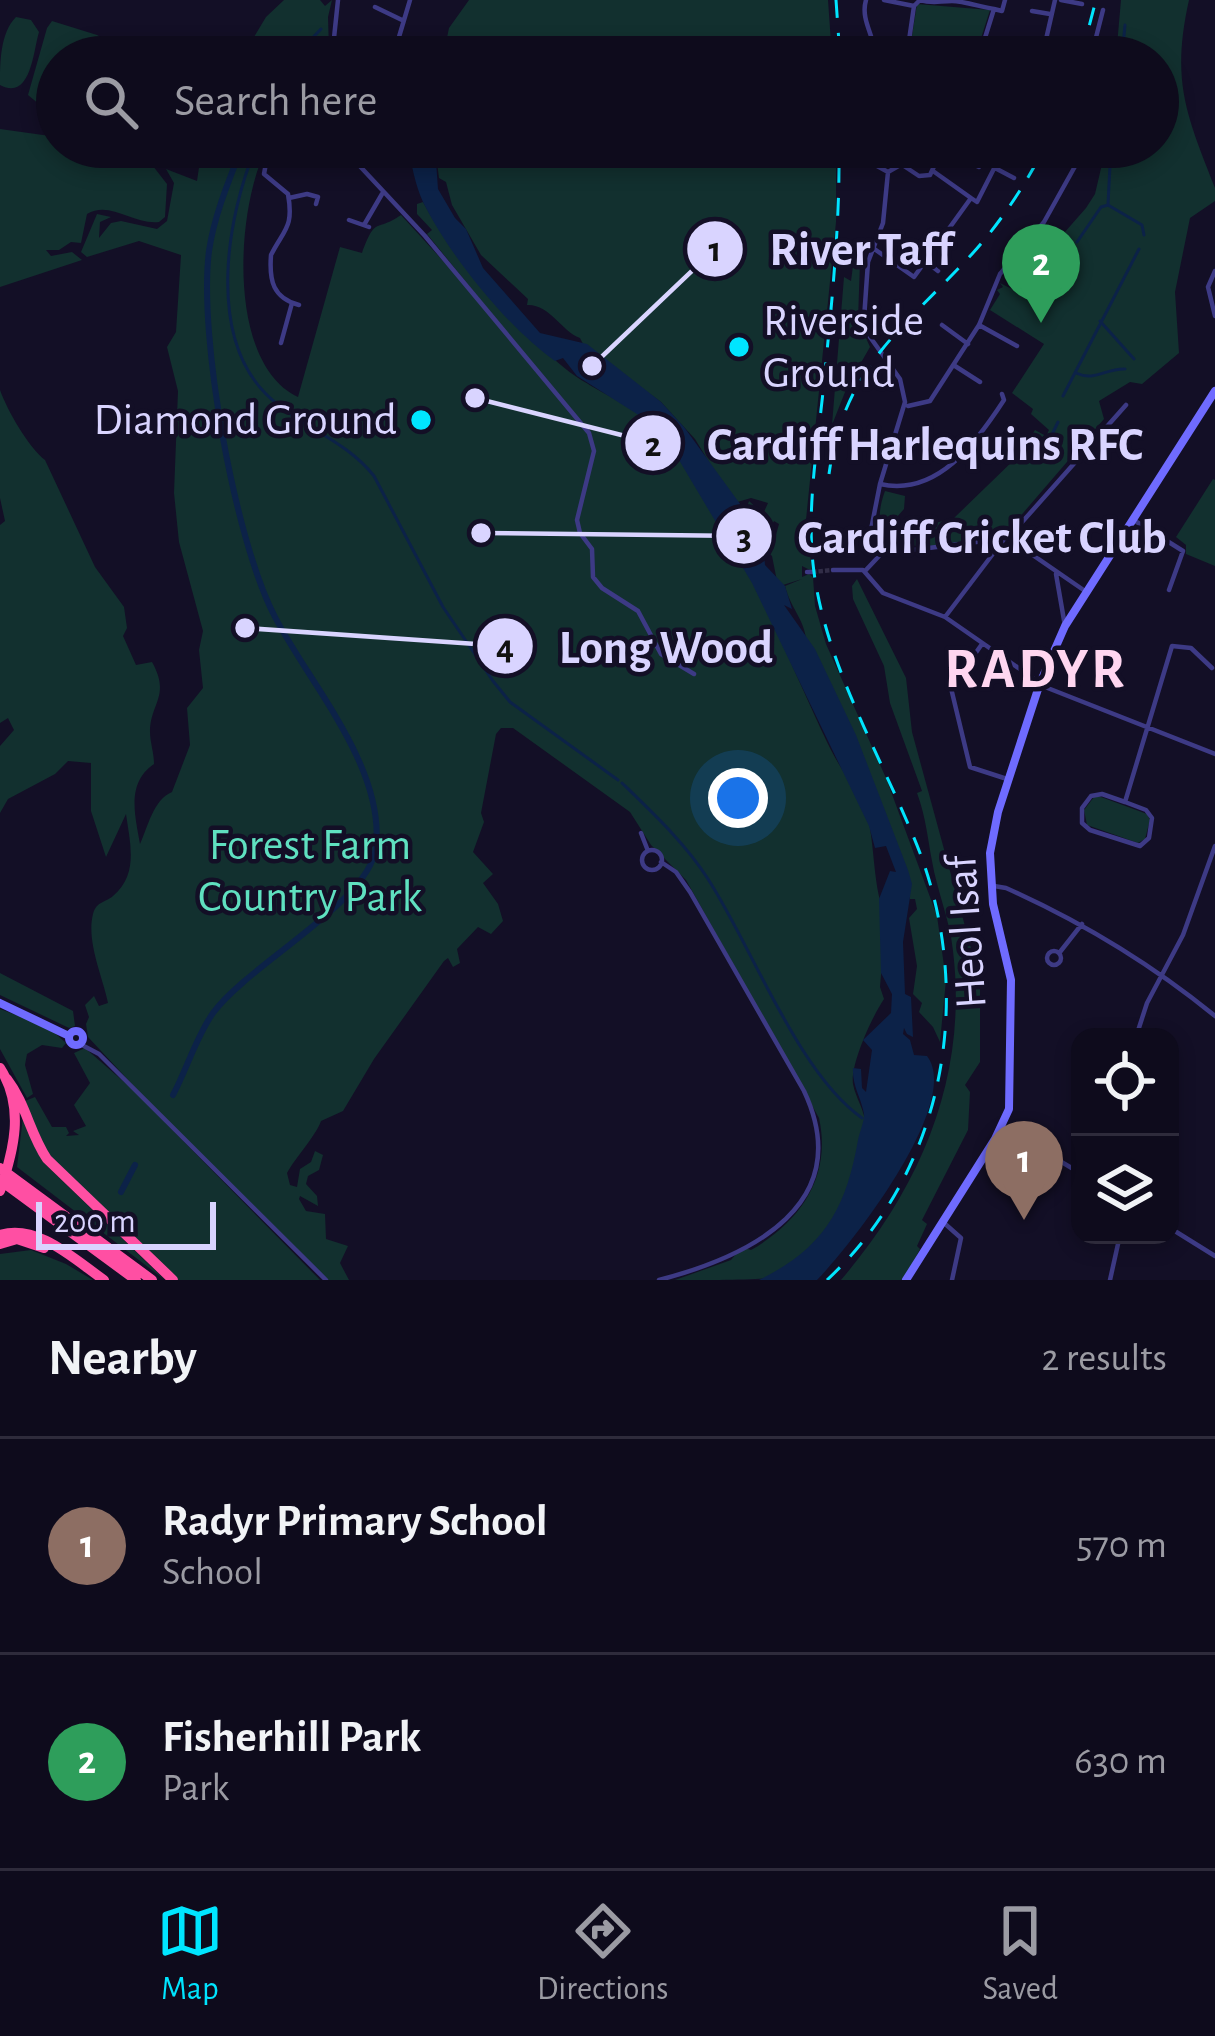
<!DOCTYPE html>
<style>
body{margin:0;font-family:"Alegreya Sans",sans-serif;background:#171425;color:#f1f3f6}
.controls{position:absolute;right:36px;bottom:36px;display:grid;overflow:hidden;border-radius:24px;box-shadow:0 6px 18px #0003}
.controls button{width:108px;height:108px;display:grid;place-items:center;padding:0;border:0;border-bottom:3px solid #2e2b3b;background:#0e0b1c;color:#f1f3f6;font:60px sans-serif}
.scale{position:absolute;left:36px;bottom:30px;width:180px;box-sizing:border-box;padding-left:12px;border:6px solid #d9d4ff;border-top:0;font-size:33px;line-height:42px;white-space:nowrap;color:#d9d4ff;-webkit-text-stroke:9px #130f26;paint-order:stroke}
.you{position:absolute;left:738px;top:798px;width:42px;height:42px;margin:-30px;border:9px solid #fff;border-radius:50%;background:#1a73e8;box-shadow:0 0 0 18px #1a73e833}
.badge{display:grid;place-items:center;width:78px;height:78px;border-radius:50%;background:#00e5ff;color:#fff;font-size:39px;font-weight:700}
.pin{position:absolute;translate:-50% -99px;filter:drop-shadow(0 3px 6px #0008)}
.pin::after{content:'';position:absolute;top:63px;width:42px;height:36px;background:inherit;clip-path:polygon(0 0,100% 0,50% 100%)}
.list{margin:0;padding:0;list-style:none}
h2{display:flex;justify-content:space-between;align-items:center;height:156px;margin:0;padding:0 48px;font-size:51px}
h2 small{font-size:39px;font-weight:400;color:#9b9ba3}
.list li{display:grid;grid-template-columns:78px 1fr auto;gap:36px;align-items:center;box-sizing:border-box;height:216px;padding:0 48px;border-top:3px solid #2e2b3b}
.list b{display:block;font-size:45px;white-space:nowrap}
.list p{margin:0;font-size:39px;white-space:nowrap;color:#9b9ba3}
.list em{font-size:39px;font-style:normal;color:#9b9ba3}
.icon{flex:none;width:66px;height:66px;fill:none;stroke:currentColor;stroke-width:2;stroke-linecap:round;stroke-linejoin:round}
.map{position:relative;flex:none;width:1215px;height:1280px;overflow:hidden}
.search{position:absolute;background:#0e0b1c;box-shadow:0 6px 18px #0003;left:36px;right:36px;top:36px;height:132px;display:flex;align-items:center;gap:30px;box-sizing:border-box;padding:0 42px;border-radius:66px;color:#9b9ba3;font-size:45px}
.sheet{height:588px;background:#0e0b1c}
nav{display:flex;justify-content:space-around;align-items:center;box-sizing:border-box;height:168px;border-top:3px solid #2e2b3b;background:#0e0b1c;font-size:33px;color:#9b9ba3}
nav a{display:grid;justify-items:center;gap:6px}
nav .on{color:#00e5ff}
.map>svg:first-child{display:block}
</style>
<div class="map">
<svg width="1215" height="1280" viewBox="0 0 1215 1280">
<rect width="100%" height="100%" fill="#130f26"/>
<!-- green -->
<path fill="#12302f" d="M284,0H320L325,6L332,0L328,17L329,49L321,46L309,57H242L266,17Z
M469,0H828L832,57H443L449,28Z
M1121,0H1189C1171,81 1186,114 1215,188V201L1190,218L1175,292L1179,353L1142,384L1130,382L1099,401L1104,419L1011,527L1004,528L1005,532C962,542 855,573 885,491L905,496L904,509L896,518L897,526L905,533H917V528L954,518L1018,456L1035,430L1046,436L1049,430L1031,414L1033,409L1012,393L1044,344L990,310L1000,294L997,290L1003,287L1000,283L1014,290L1086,208L1095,194L1106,147H1158V57H1116Z
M917,4L990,10L975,57H927L929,44L911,42Z
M16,17L31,20L39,32C33,52 31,101 0,85C0,63 0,33 16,17Z
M52,21L97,35L135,57H57V119L28,95L47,28Z
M53,127H57V147H121L142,152L167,184L165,217L159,222C133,225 110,200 87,214L81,243L71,242L59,250H46L51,256L72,252L82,260L0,287V129L50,136Z
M202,147H267C235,210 227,364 298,397L340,247L362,253C376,215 375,233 401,215L497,320L427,234L432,230L417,214V204L423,202C456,263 515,328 567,370C583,383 618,400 638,413L639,420C711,461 791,669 831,750C842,772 859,792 867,815C875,840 873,897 886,913L880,987L884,999C873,1015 850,1064 853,1084C856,1100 867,1113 865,1128C859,1190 823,1250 768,1278C752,1280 695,1280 675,1280L731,1260L742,1247L751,1250C800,1222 832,1177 819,1118L686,880L651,845L630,812L513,728H501L496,734L481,813L484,822L473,852L493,874L483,883L498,904L503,921L491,934L478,927L457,949L460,963L453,967L448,958L444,961L374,1059L343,1111L321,1121C317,1134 296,1157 287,1173L290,1185L297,1187L300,1169L311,1162L315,1151L323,1155L319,1170L308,1176L306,1184L317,1196L318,1206L300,1196L299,1199L306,1211L325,1214L326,1239L348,1246L340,1263L349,1280H328L160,1114L88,1037L86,1024L89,1017L85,1005L94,996L99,1006L108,1003C103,977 86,942 93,914C97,901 103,904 113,896C139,874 130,843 126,814L106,857L91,811V763L68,761L55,774L8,799L0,813V746L14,730L8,718L0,723V525L5,521L0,498V390C7,410 29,448 45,460L95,567L124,607L127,628L123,636L136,665L152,662C171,696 150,703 150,732C150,742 154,753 154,764C126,783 135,815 140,844C148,827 153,800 172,792L190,745L187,708L203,688L199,650L203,631L179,542L174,493L178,391L167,347L176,332L181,255L139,241L87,257L81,252L97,214L111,217L100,222L99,238L111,223L121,221L157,229L167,221L174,183L166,169L197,181Z
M435,147H836V222L806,520L812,571L802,566V577L809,574L813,577L815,606L826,644L886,778L937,916L946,980L940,1042L933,1027L919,1012L922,1003L913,994L917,966L909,918L917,909L915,899H910L907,880L806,639C804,619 790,607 785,586L802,579L783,585L777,581L772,556L761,545V536L776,535L779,524L774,521L768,533L755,534L745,513L749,501L763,514L768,503L751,498L734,503L695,439L661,402L584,346L580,338C561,331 550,304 527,305L528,299L481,255L452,205L446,182L439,178Z
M860,262L858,320L870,347L847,387L832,425L844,277L851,281L853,266Z
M1213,479L1215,480V566L1186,554V545L1176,537Z
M857,579L906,678L912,732L980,981V1062L965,1085L970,1092L968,1130L922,1220L927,1224L917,1246L920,1249L904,1280H841C922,1185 968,1076 953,951C950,920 937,891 932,861C928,841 926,817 917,793L922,791L890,703L884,666L853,599L852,586Z
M1094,797H1101L1147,814L1150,820L1145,839L1138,843L1087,825L1084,810Z
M0,973L73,1011L75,1026L69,1028L0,995Z
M0,1009L48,1027L66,1043L62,1048L42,1045L27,1054L25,1065L33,1094L27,1098L0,1049Z
M85,1048L131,1088L320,1280H178L58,1168L40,1140L25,1101L35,1097L52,1127H66L69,1133L66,1136L79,1135L73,1131L86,1126L74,1105L90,1083L74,1053Z
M23,1117L43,1162L165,1280L17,1167Z
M31,1250L66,1264L93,1280H0V1254Z"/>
<!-- water -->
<path fill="#0c2248" d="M408,147H435L438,189L455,218L466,229L483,268L540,333L587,344L661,402L684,427L762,534L765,565L785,586L792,609L784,605L815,649L856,735L908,870L912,884L903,942L905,994L911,997L913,1037L907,1034L904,1028L903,1034L910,1040L914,1055L927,1056C963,1102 851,1246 817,1280H759C824,1248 846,1209 858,1140C860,1131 865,1119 864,1114C861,1097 852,1086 853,1068L861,1069L862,1088L866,1092L872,1050L863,1040L891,1013L892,994L881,973L879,899L890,871L896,872L886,846L875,848L869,826L752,583L679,460L648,421L577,376L563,358L555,361C507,327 449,255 423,202C415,184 412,166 408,147Z"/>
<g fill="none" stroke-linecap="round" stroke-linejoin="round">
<!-- stream -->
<path stroke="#0c2248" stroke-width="3" d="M294,57L321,29
M1122,57L1125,25
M256,147C227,216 207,333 265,393C298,427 344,438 374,476L443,607L493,681L510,702L618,780
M1108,204L1111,147
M1077,242L1101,207L1108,205L1142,225L1144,235
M1100,321L1134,359
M1076,373C1095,382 1106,368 1125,369
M1063,396L1139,249
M1046,447L1058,422
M622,783C652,812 686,844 708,879C752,947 798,1073 862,1118"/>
<!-- canal -->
<path stroke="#0c2248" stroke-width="6" d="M173,1095C187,1069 196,1037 213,1013C250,963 370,902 376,847C385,767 309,683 275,617C235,541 198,336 209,251C214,216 229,180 242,147
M121,1192L135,1165"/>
<!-- street-tunnel -->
<path stroke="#312d47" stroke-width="4.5" stroke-dasharray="4.5 2" stroke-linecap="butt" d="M812,572L833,570"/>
<!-- street -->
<path stroke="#3d3a85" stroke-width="4.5" d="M866,0C860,20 875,37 876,57
M884,0L914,6L920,0C933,4 939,1 952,1C963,1 981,7 994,9
M1061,0L1082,4
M914,6L907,54L924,57
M375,7L402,20
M1032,11L1050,14
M1049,42L1073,47
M877,44L907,48
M332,57L338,0
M393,57L410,0
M979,57L994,9L1002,11L1005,0
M1008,57L1009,52
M1042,57L1055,0
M1091,57L1103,10
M269,147L264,174L288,194C294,228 284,229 271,255C269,281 273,298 299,305
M342,147L425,236L589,433L594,451L577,520L580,533L592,549L593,577L602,588L638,611L661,654L694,674
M868,147V161L888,172
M945,147L964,153L965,160L979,167
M1076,147L1090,155
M904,166L919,176L930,175L943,147
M995,168L1014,178
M933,171L971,198
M289,198L307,194L318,197L316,204
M349,220L369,227
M364,225L382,194
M873,248L914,277L971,198L977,202L1005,147
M925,261L938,271
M1215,271L1208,287L1215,316
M942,325L968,344
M979,325L1017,346
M281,343L292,303
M955,366L980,382
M908,406L930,401L979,325L1000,274L1044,222L1083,152
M880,484C937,497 976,443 1004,400L1002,394
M1132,519L1183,551L1169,590
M1008,538L1126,405
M868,545L880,484L905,402L900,379L870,337L864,319L868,262L883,223L888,172L902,164L905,147
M879,555L868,548L872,538L885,543L881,554
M833,570H863L883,593L945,617L1040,683
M865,571L881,554L1008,538L1085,591
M807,572H812
M1056,574L1065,626
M945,617L1005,538
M982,644L951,688L970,767L1007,779
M1040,685L1215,754
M1125,802L1146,810L1152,818L1149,838L1140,846L1090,830L1082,823V808L1091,796L1102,794L1125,802L1172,646L1191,648L1212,668
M641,833L648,851
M642 860a10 10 0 1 1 20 0a10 10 0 1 1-20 0Z
M994,886L1006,888C1082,922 1150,963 1215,1016
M1047 958a7 7 0 1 1 14 0a7 7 0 1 1-14 0Z
M1060,952L1082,924
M1136,1037L1147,1003L1183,935L1215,846
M80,1044L99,1054L326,1280
M1003,1127L1080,1173
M943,1222L961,1238L952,1280
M1170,1228L1215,1256
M659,1280C751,1256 857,1204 804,1091L690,892L676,872L661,862
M1110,1280L1120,1235"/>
<!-- secondary -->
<path stroke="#6f6bff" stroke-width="8" d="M0,1003L69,1036
M69 1038a7 7 0 1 1 14 0a7 7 0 1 1-14 0Z
M906,1280L995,1139L1009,1109L1011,980L993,904L990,853L998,812L1040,683L1065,626L1215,391"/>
<!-- highway -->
<path stroke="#ff4fa3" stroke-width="10" d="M0,1068C25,1107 14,1150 0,1191
M7,1079C26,1104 30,1134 47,1159L173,1280
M0,1168L152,1280
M0,1180L136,1280
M0,1235C37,1223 75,1260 104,1280
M0,1244L17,1239L44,1248"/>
<!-- rail -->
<path stroke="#00e5ff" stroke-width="3" stroke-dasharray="18 15" stroke-linecap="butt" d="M836,0L840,57
M1081,57L1096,0
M829,474C844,366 904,328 972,254C1001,222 1025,185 1045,147
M827,1280C944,1171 975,1000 920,853C884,760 824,665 813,564C807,507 817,449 823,392C831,310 840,229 839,147"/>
</g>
<!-- markers -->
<g fill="#00e5ff" stroke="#130f26" stroke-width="4.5">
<circle cx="739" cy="347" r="12"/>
<circle cx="421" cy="420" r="12"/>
</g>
<g text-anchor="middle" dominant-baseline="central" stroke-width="9" stroke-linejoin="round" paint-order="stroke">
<!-- poi labels -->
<g font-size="45" fill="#d9d4ff" stroke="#130f26" text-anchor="start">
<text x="763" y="321">Riverside<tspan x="763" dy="52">Ground</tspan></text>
<text x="397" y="420" text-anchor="end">Diamond Ground</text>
</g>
<!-- park labels -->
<g font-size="45" fill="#5fe0c0" stroke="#130f26">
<text x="310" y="845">Forest Farm<tspan x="310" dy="52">Country Park</tspan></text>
</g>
<!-- street labels -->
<g font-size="45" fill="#d9d4ff" stroke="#130f26">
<text transform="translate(967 932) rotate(-94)">Heol Isaf</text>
</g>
<!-- district labels -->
<g font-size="57" font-weight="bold" letter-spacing="3" fill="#ffd6f0" stroke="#130f26">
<text x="1036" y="669">RADYR</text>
</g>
</g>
<!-- callouts -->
<path fill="none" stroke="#d9d4ff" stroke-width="4.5" d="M592 366L715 249M475 398L653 443M481 533L744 536M245 628L505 646"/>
<g fill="#d9d4ff" stroke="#130f26" stroke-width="4.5">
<circle cx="592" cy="366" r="12"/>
<circle cx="475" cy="398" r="12"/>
<circle cx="481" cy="533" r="12"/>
<circle cx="245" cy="628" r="12"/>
<circle cx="715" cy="249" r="30"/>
<circle cx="653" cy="443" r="30"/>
<circle cx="744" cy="536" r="30"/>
<circle cx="505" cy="646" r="30"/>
</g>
<g font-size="36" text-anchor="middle" font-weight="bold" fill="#111">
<text x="715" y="261">1</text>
<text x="653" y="456">2</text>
<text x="744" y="549">3</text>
<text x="505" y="659">4</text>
</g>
<g font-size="48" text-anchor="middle" font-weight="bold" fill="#d9d4ff" stroke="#130f26" stroke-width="9" stroke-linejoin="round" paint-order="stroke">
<text x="861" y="265">River Taff</text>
<text x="925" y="460">Cardiff Harlequins RFC</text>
<text x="982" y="553">Cardiff Cricket Club</text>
<text x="666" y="663">Long Wood</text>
</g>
</svg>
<div class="controls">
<button><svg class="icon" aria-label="locate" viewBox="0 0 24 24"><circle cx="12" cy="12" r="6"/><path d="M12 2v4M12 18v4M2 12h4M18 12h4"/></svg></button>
<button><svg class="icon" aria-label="layers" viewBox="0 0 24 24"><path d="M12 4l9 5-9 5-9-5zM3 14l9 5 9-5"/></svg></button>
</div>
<div class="scale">200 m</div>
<div class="you"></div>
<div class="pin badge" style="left:1024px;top:1220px;background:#8d6e63">1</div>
<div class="pin badge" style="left:1041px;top:323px;background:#2e9e5b">2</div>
<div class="search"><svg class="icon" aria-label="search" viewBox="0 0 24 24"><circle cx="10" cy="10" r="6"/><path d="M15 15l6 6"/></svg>Search here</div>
</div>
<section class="sheet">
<h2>Nearby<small>2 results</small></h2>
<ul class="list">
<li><span class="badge" style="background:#8d6e63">1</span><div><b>Radyr Primary School</b><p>School</p></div><em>570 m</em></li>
<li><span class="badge" style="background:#2e9e5b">2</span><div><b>Fisherhill Park</b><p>Park</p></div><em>630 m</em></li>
</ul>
</section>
<nav>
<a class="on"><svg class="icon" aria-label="map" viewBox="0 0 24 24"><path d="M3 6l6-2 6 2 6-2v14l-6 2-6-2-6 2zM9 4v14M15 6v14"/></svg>Map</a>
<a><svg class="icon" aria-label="directions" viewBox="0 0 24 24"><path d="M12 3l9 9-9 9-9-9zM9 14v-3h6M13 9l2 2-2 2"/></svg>Directions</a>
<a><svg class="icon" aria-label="saved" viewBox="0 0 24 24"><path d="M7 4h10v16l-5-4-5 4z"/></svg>Saved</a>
</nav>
